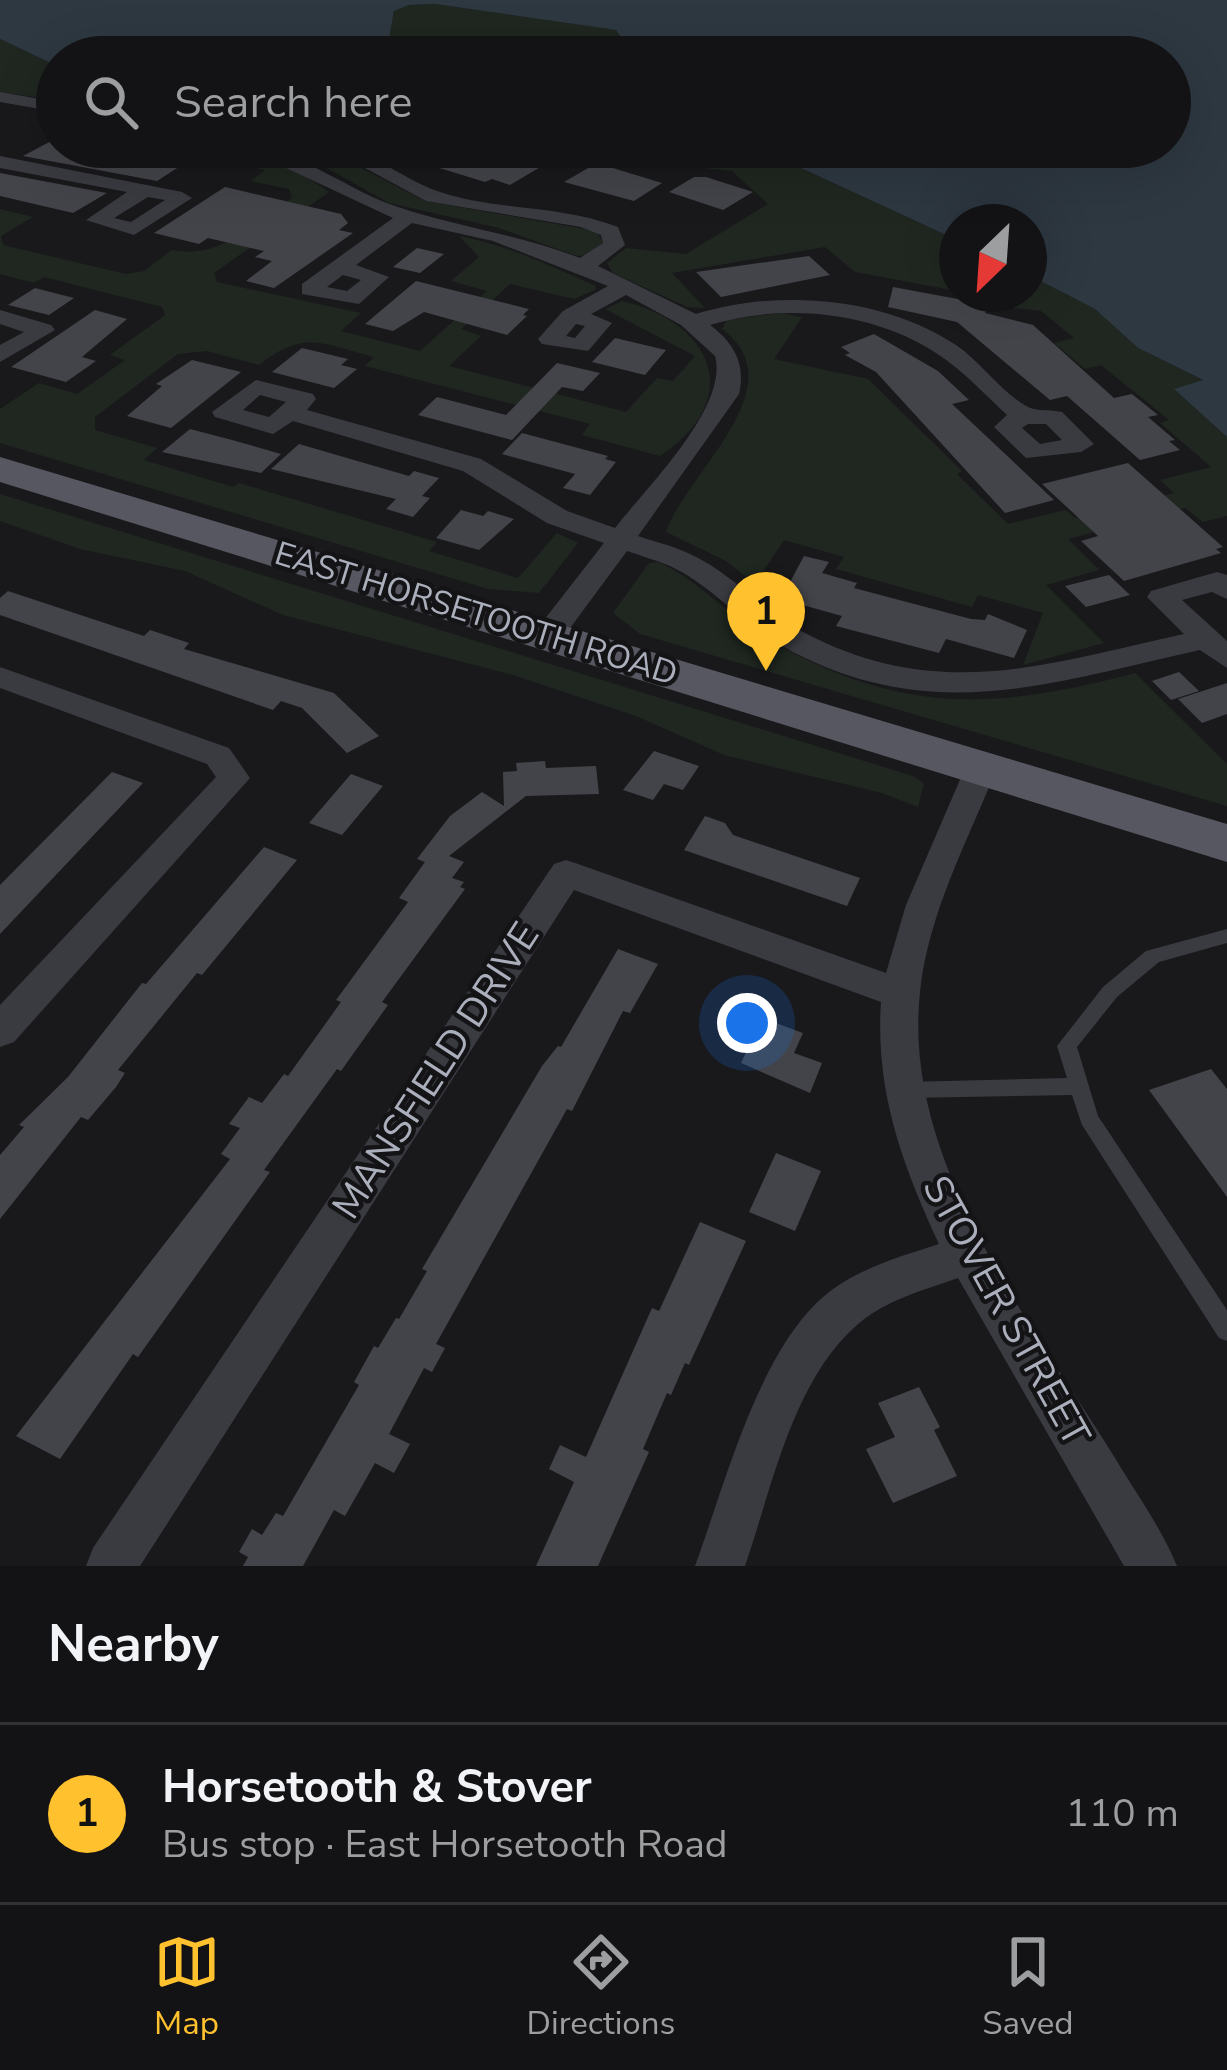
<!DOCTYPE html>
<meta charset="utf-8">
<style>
body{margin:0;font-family:"Nunito Sans",sans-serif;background:#202022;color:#f1f3f6}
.compass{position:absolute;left:939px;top:204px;width:108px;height:108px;border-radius:50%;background:#131315;box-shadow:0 12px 48px #0002;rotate:205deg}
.you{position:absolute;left:747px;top:1023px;width:42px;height:42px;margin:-30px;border:9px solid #fff;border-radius:50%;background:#1a73e8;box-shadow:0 0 0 18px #1a73e833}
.badge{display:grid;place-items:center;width:78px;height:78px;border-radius:50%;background:#ffc12e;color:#111;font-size:39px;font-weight:700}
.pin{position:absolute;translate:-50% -99px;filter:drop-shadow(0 3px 6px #0008)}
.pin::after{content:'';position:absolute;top:63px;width:42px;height:36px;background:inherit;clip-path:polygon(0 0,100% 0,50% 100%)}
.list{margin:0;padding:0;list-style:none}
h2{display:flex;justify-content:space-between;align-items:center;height:156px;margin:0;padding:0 48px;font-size:51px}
h2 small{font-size:39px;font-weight:400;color:#9d9ea0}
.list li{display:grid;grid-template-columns:78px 1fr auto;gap:36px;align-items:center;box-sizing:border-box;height:180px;padding:0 48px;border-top:3px solid #323234}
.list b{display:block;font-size:45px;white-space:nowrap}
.list p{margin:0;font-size:39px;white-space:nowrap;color:#9d9ea0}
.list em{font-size:39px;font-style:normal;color:#9d9ea0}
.icon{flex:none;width:66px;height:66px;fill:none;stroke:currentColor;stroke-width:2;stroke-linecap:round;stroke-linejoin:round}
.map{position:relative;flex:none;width:1227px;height:1566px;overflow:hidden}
.search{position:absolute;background:#131315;box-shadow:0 12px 48px #0002;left:36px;right:36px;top:36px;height:132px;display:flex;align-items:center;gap:30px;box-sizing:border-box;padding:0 42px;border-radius:66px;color:#9d9ea0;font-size:45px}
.sheet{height:336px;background:#131315}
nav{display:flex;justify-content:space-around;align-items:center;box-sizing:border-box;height:168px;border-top:3px solid #323234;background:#131315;font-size:33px;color:#9d9ea0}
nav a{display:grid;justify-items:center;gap:6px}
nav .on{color:#ffc12e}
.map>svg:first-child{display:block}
</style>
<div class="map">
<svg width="1227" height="1566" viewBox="0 0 1227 1566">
<rect width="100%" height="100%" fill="#19191c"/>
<!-- green -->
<path fill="#1f2720" d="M435,4L616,30L638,53L636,57L260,56L276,49L389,39L394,11L409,5Z
M0,39L57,66V100L0,92Z
M169,147C225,147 282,157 329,192L214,273L217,282L361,313L341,331L420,351L487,291L451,281L479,257L459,236C507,245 551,266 596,286L595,290L574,299L510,284L461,329L481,336L449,366L626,412L657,378L673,381L695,356L605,309L622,301C713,322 746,399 660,456L582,435L590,424L365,366L374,357C322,344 305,329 259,365L207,351L178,354L95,417V430L157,448L144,460L233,487L239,483L437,542L429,551L518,578L557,533L578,543L539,593L488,589L0,443V409L39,383L77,394L125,360L110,355L165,315L162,307L44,277L34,283L0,274V209L33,217L1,236L3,245L126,274L144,271L172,250C220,260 254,224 292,198L289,189L251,181L265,170Z
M275,147H321L425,201L596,231L603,242L587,255L577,256L499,228L389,203L307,157Z
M504,147H732L775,156L957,240V291L855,272L825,247L672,273L705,308L687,307L613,273L607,263L626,248L686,254L768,204L732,171Z
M1029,275L1095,309L1138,348L1204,381L1175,390L1227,437V516L1203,522L1185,508L1068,539L1099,570L1046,585L1104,643L1023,665L1043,613L978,595L972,607L836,569L844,557L784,540L755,584L726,561L666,532C685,474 799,386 722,329L727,320L780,313L802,317L774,359L868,379L962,471L957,474L1008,524L1065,510L1075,518L1174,493L1160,480L1211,467L1160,423L1169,420L1101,365L1085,369L1054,343L1074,338L1041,311L1005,307L1007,301L972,294H1029Z
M0,494L913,776L924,783L918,807L882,793L724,755L636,716L513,675L283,615L185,571L80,549L0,521Z
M659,562C702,583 731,618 772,641C900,715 996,710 1135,673L1227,764V806L640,634L613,613L649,563Z"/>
<!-- water -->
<path fill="#2e3841" d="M0,0H1227V437L1174,389L1203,380L1138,348L1095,309L1029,275V222H957V240L775,156L732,147H1170V57H636L616,30L435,4L409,5L394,11L389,39L277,49L262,57H57V66L0,39Z"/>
<!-- building -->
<path fill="#434449" d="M57,138V147H121L188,161L157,181L23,156Z
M453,147H477L542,166L510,185L492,179L485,182L423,163Z
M595,164L603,165L662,183L634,201L564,182Z
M0,173L107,193L73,213L0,196Z
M694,177H706L753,192L723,210L669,192Z
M225,187L341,214L348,223L339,230L353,233L274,288L246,281L272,261L255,257L264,251L208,238L199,244L154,233Z
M417,248L444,254L420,273L393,267Z
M809,256L830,275L721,297L696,272Z
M416,281L529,309L523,315L527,316L507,335L424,312L393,331L365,324Z
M893,287L990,305L985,313L1033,325L1114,398L1132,394L1158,415L1148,417L1175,440L1169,441L1180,450L1140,460L1067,396L1050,400L957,322L888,307Z
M35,288L74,298L49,315L8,305Z
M95,310L127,319L82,357L96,361L66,382L11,367Z
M874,334L938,371L969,400L952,404L1054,500L1005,513L876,372L845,355L850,353L841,347Z
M615,338L666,350L645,375L592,362Z
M302,348L348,359L341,365L357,369L334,388L272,372Z
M192,360L241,372L171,428L127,416L162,386L156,384Z
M557,363L600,373L583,391L562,387L512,440L418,415L437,397L506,415Z
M190,429L232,440L281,454L261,473L162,452Z
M522,433L608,456L605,459L616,462L590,495L563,488L575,474L502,454Z
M299,444L409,476L414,471L439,478L422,496L430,498L413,517L386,509L396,499L271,469Z
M1128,463L1223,547L1216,549L1221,553L1124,581L1081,541L1098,536L1042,484Z
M461,510L483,516L488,511L514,519L479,550L436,538Z
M804,556L829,562L822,573L857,583L854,588L971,619L985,620L988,614L1027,630L1014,658L946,639L939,653L836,626L842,616L781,599Z
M1109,575L1130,595L1086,607L1065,586Z
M8,591L144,636L150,630L189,643L184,649L334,693L379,736L347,753L302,708L281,701L273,710L0,615V598Z
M1179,672L1199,691L1171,700L1152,681Z
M1227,683V714L1202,723L1178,699Z
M654,751L699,766L683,790L664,784L653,800L623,790Z
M545,761L546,768L596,766L599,794L526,796L449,856L464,862L452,878L464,882L460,887L465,889L382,1002L388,1005L341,1071L337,1069L264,1170L270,1172L138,1357L133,1354L60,1459L16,1436L230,1159L221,1154L240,1128L229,1124L249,1097L262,1103L284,1074L288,1076L341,1002L336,1000L408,902L399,898L425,862L417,859L450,816L482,792L504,806L503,772L517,771L516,763Z
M112,772L143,783L0,934V885Z
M351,774L383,786L342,835L309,823Z
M705,816L725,823L733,835L860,878L847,906L684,850Z
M264,847L297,860L202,975L197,973L118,1070L125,1073L116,1087L88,1120L81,1117L0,1219V1155L24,1127L19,1125L68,1077L142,983L146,984Z
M618,949L658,964L630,1013L623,1011L572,1111L567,1109L436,1344L445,1348L432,1372L424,1368L389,1434L410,1444L394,1473L375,1463L345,1516L334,1510L303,1566H243L248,1557L239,1552L252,1529L262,1535L276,1513L283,1516L359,1385L354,1382L374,1346L378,1348L396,1318L399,1319L427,1271L422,1269L542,1066L558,1046L561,1047Z
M762,1018L803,1033L794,1053L822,1063L810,1093L741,1063Z
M1211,1069L1227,1089V1197L1149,1090Z
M776,1153L821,1171L795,1231L749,1212Z
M700,1222L746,1241L689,1365L685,1363L671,1395L667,1393L643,1449L649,1452L598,1566H536L574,1482L549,1469L560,1445L586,1457L652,1308L659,1311Z
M919,1387L940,1427L934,1430L957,1476L893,1503L866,1449L895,1437L878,1403Z"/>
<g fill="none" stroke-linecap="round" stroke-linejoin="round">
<!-- service -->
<path fill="#3a3b41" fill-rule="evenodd" d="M1227,929V943L1159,962L1117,997L1077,1047L1098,1116L1227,1310V1341L1219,1338L1082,1125L1072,1095L906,1098L899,1096L896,1090L899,1084L906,1082L1067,1078L1057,1046L1103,987L1146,951Z"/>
<!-- minor -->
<path fill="#3a3b41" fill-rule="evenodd" d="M0,92L57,102V112L0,102Z
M241,147C299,147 345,190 398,207C458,227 520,235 580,258L603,243L601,235L581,227L426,201L326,147C369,147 398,177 437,191C493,211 560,204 618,227L625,245L598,266L696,314C778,289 882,296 956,345C981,362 1000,391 1026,406C1035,412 1051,409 1062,412L1094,444L1081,452L1026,458L994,427L1007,415C984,394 963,370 936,353C872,311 781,303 710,325C734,343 746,364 739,394L638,536C655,542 674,546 690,554C732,573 764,612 805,633C939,703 1046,664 1184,634L1147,597L1151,591L1217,572L1227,575V599L1212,592L1182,600L1227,641V668L1200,650C1050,683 929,728 782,646C743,624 711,585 670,566C656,560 641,556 627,551L559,643H537L533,636L537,629L604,543L547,523L463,471L293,421L273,434L215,417L212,412L256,380L313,394L316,399L307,410L481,459L567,511L615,528C646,488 729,407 715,356L681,325L626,295L591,314L612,323L588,351L542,344L538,339L563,311L608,286L493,241L412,223L356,265L389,277L359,304L302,294V284L393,218ZM343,275L361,280L347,291L327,287ZM576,324L585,326L575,338L566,336ZM260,395L286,402L269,417L243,410ZM1028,424H1046L1062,440L1040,444L1022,428Z
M0,156L182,192L192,198L134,235L86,220L127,192L0,168ZM148,197L165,200L131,222L114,218Z
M0,310L51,325L55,330L0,362V345L24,332L0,324Z
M0,667L229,748L250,778L14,1042L0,1047V1005L216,777L207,764L0,688Z
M981,757L993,760L997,768C968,840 928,914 920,992C901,1166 1038,1330 1123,1471C1142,1502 1163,1532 1177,1566H1124L958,1278C924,1290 885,1300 857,1325C792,1382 772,1488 745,1566H695C725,1485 759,1347 829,1292C860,1268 902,1256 939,1244C902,1164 875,1091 881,1002L574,890L140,1566H86L93,1548L554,864L566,860L578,864L886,973L906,905L965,768L969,760Z"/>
<!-- primary -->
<path fill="#565760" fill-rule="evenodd" d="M0,457L1227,824V862L0,482Z"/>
</g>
<g text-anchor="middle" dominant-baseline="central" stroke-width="9" stroke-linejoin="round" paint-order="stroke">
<!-- street labels -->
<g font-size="33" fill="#abafbc" stroke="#141417">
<text transform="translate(476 614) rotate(17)">EAST HORSETOOTH ROAD</text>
</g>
<!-- near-street labels -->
<g font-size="39" fill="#abafbc" stroke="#141417">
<text transform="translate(436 1071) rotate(-57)">MANSFIELD DRIVE</text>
<text transform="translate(1006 1311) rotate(61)">STOVER STREET</text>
</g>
</g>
</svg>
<svg class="compass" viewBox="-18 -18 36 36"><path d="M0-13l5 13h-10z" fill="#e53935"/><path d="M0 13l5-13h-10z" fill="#9d9ea0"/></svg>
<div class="you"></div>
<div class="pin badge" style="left:766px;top:671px">1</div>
<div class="search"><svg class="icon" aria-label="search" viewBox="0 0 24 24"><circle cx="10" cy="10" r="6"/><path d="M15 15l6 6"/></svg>Search here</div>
</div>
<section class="sheet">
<h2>Nearby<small></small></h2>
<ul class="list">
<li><span class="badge">1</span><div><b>Horsetooth &amp; Stover</b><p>Bus stop · East Horsetooth Road</p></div><em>110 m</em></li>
</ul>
</section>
<nav>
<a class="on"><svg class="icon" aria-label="map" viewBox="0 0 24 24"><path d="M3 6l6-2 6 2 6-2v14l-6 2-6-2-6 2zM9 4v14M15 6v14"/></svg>Map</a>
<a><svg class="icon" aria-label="directions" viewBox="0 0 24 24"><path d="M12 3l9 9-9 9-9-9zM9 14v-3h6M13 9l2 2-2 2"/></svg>Directions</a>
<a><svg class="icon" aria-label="saved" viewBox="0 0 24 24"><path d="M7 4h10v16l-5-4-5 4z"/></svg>Saved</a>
</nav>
